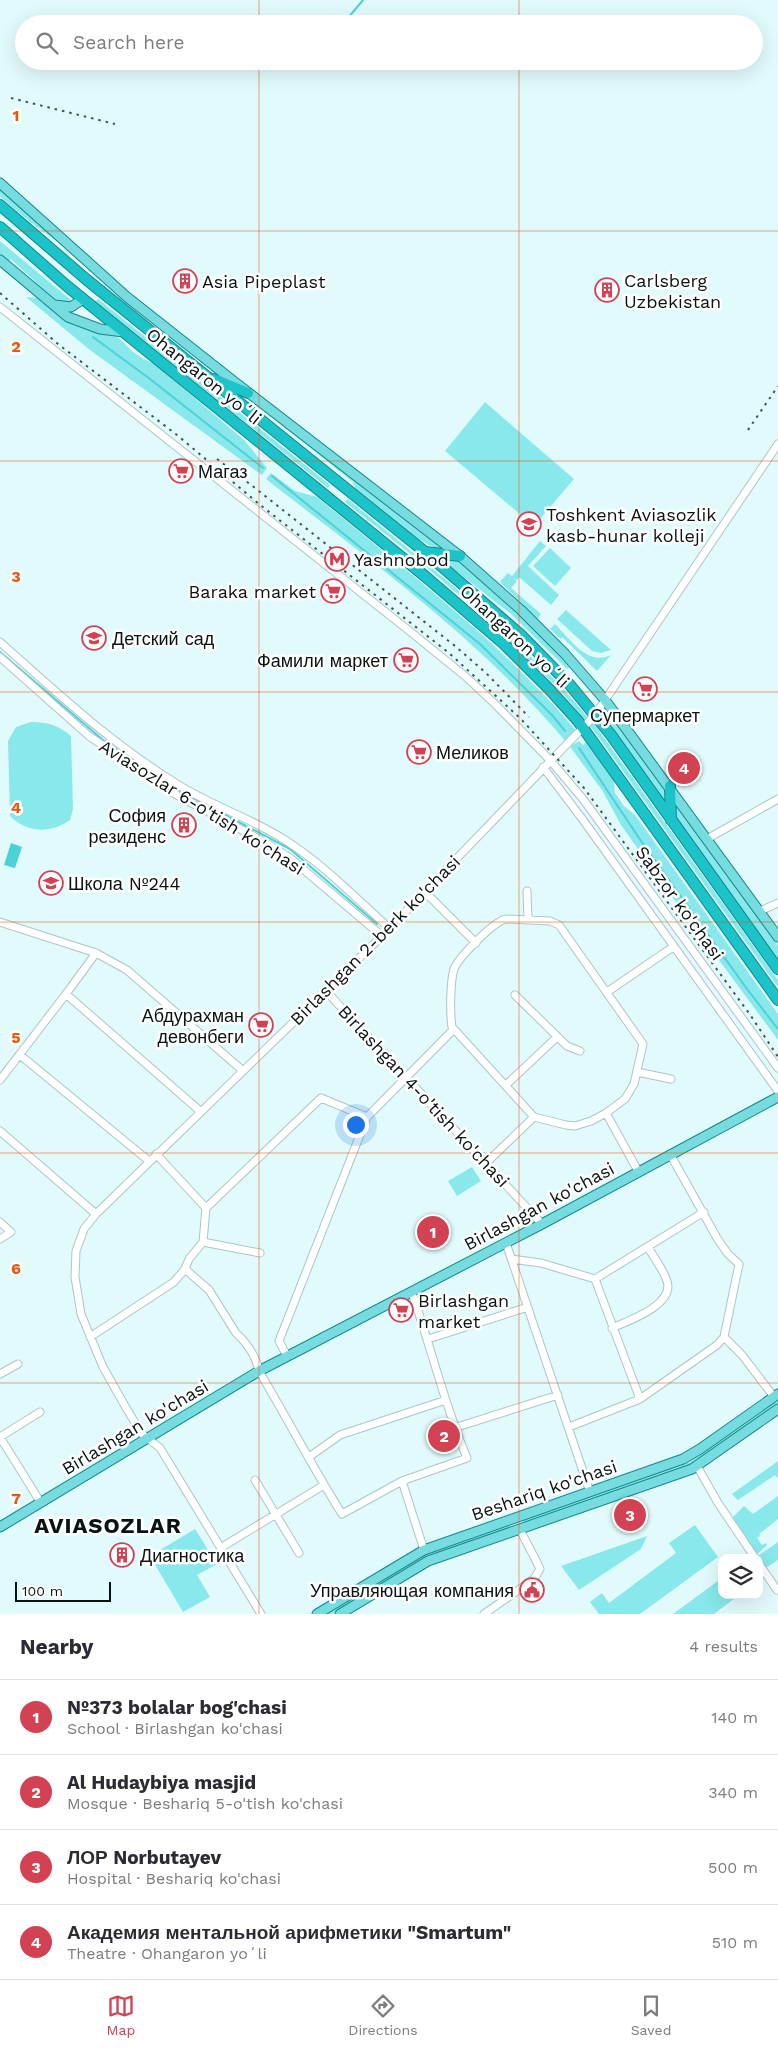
<!DOCTYPE html>
<meta charset="utf-8">
<style>
body{margin:0;font-family:"Work Sans",sans-serif;background:#f2f2f3;color:#2b2b33}
.controls{position:absolute;right:15px;bottom:15px;display:grid;overflow:hidden;border-radius:10px;box-shadow:0 5px 20px #0002}
.controls button{width:45px;height:45px;display:grid;place-items:center;padding:0;border:0;border-bottom:1px solid #e1e1e2;background:#fff;color:#2b2b33;font:25px sans-serif}
.scale{position:absolute;left:15px;bottom:12px;width:96px;box-sizing:border-box;padding-left:5px;border:2px solid #0a1313;border-top:0;font-size:14px;line-height:18px;white-space:nowrap;color:#0a1313;-webkit-text-stroke:4px #fff;paint-order:stroke}
.you{position:absolute;left:355px;top:1124px;width:18px;height:18px;margin:-12px;border:4px solid #fff;border-radius:50%;background:#1a73e8;box-shadow:0 0 0 8px #1a73e833}
.badge{display:grid;place-items:center;width:32px;height:32px;border-radius:50%;background:#d34253;color:#fff;font-size:16px;font-weight:700}
.pin{position:absolute;translate:-50% -50%;border:2px solid #fff;box-shadow:0 1px 5px #0006}
.list{margin:0;padding:0;list-style:none}
h2{display:flex;justify-content:space-between;align-items:center;height:65px;margin:0;padding:0 20px;font-size:21px}
h2 small{font-size:16px;font-weight:400;color:#7c7c81}
.list li{display:grid;grid-template-columns:32px 1fr auto;gap:15px;align-items:center;box-sizing:border-box;height:75px;padding:0 20px;border-top:1px solid #e1e1e2}
.list b{display:block;font-size:19px;white-space:nowrap}
.list p{margin:0;font-size:16px;white-space:nowrap;color:#7c7c81}
.list em{font-size:16px;font-style:normal;color:#7c7c81}
.icon{flex:none;width:28px;height:28px;fill:none;stroke:currentColor;stroke-width:2;stroke-linecap:round;stroke-linejoin:round}
.map{position:relative;flex:none;width:778px;height:1614px;overflow:hidden}
.search{position:absolute;background:#fff;box-shadow:0 5px 20px #0002;left:15px;right:15px;top:15px;height:55px;display:flex;align-items:center;gap:12px;box-sizing:border-box;padding:0 18px;border-radius:28px;color:#7c7c81;font-size:19px}
.sheet{height:365px;background:#fff}
nav{display:flex;justify-content:space-around;align-items:center;box-sizing:border-box;height:70px;border-top:1px solid #e1e1e2;background:#fff;font-size:14px;color:#7c7c81}
nav a{display:grid;justify-items:center;gap:2px}
nav .on{color:#d34253}
.map>svg:first-child{display:block}
</style>
<div class="map">
<svg width="778" height="1614" viewBox="0 0 778 1614">
<rect width="100%" height="100%" fill="#e1fbfc"/>
<!-- green -->
<path fill="#88e8eb" d="M0,189L60,243C39,229 19,214 0,196Z
M0,241L72,301L68,302L56,301L11,259L7,263L0,256Z
M26,297L37,298L69,322L117,336L132,351L143,359L155,364L245,441L267,468L262,475L90,350Z
M98,299L330,485L328,488L95,302Z
M244,395L440,545L443,549C420,548 374,504 355,488L353,482Z
M485,402L574,479L534,526L445,451Z
M271,473L295,491L317,497C409,573 501,642 579,734L567,743C481,640 371,561 266,479Z
M348,499L481,609L561,686L597,728L778,980V987L594,731L559,689L479,612L412,555L345,502Z
M540,541L546,546L528,566L559,595L551,605L519,577L517,580L514,578L517,581L511,588L541,614L538,619L500,582L508,573L512,576Z
M550,548L571,568L555,586L533,566Z
M442,558L458,559L523,619L570,667L567,669L511,614L442,560Z
M566,610L611,650L601,653L592,651L557,619Z
M555,624C571,640 587,666 611,655L597,671L562,637L561,639L550,629Z
M607,710L666,790V805L609,723Z
M31,722C48,722 58,725 71,736L73,809L70,820C50,834 27,833 10,816L8,741L16,727Z
M579,741L583,745L586,742L614,781L615,793L624,806L635,815L778,1014V1040L665,887L621,825L602,790L571,748V746Z
M675,801L778,945V960L674,815Z
M472,1167L481,1181L457,1196L448,1181Z
M778,1400V1405L692,1465L524,1523L523,1520L690,1462Z
M778,1461V1478L775,1475L738,1500L732,1494Z
M778,1496V1519L759,1534L760,1536L757,1538L762,1545L766,1543L767,1545L754,1557L729,1521L744,1506L753,1514Z
M508,1525L510,1526L509,1528L422,1558L332,1614H326L421,1556Z
M695,1525L718,1557L640,1614H599L590,1602L602,1593L609,1603L676,1553L669,1543Z
M195,1529L217,1564L197,1575L210,1597L183,1612L150,1556Z
M647,1536L641,1549L579,1590L561,1566Z
M778,1542V1560L766,1568L758,1556Z
M722,1578V1595H739L714,1614H673Z"/>
<!-- water -->
<path fill="#4bd2d7" d="M11,843L22,847L15,868L4,865Z"/>
<g fill="none" stroke-linecap="round" stroke-linejoin="round">
<!-- stream -->
<path stroke="#4bd2d7" stroke-width="2" d="M343,24L363,0
M306,66L310,61
M93,337L150,379L263,468
M272,476L480,644L552,715L565,731
M0,652L103,740L167,784L290,849L377,924
M579,748L639,838L747,989L778,1029"/>
<!-- minor casing -->
<g stroke="#acc5c6" stroke-width="9">
<path id="minor" d="M0,307L407,629L465,676L494,703L550,760L583,799L778,1068
M0,642C58,694 111,743 177,784C212,806 251,818 285,840C323,864 356,898 389,928
M0,657L89,736L173,793L268,844L290,858L382,936
M543,767L583,820L778,1091
M707,839L778,799
M527,891L528,919
M425,892L476,943
M760,911L778,903
M506,919L550,921L559,925L643,1044L634,1084L625,1099L606,1113L591,1121L575,1126L566,1125L534,1117L452,1027C450,1015 450,982 454,969C459,957 494,921 506,919Z
M0,922L96,953L127,970L242,1070
M326,991L542,1224
M607,992L673,947
M66,994L200,1111
M515,995L567,1046L580,1051
M20,1055L149,1161
M637,1072L671,1079
M0,1080L66,994L96,953
M506,1085L557,1037
M606,1113L638,1171
M0,1131L96,1214
M670,1154L717,1238L728,1254L739,1264L724,1337L742,1355L774,1397
M485,1164L534,1117
M206,1208L321,1098L367,1117
M0,1222L11,1232L0,1239
M203,1242L260,1253
M506,1243L590,1492
M511,1259L541,1263L595,1279L704,1212
M185,1269L209,1290L236,1333C247,1343 256,1357 259,1371C287,1418 313,1468 342,1514L402,1481L467,1458C444,1404 431,1347 412,1293
M595,1279L640,1399
M612,1328C628,1321 675,1305 667,1281C663,1269 654,1258 648,1247
M90,1337L174,1282L185,1269L189,1259L203,1242L206,1208L156,1154
M428,1339L528,1307
M287,1356L279,1341L367,1117L453,1030
M0,1374L18,1364
M569,1427L640,1399L717,1345L724,1337
M454,1428L558,1395
M0,1437L41,1503
M0,1437L40,1412
M309,1457L340,1435L446,1400
M697,1466L718,1503L755,1558
M255,1480L299,1553
M402,1481L424,1550
M222,1547L324,1485
M759,1564L777,1590
M261,1614L160,1448L141,1433L125,1406L103,1367L81,1314L75,1277L76,1251L84,1229L96,1214L382,936L595,715L778,444
M484,1614L534,1579L540,1569C534,1555 526,1543 520,1529"/>
</g>
<!-- major casing -->
<g stroke="#158689" stroke-width="11">
<path id="major" d="M0,183L127,297L236,383L460,556L521,610L565,654L605,700L778,937
M0,260L68,317L100,329L124,332
M55,305L71,307L83,299
M0,1527L259,1371L542,1224L778,1097
M317,1614L424,1550L683,1459L700,1449L778,1394
M340,1614L428,1561L692,1469L778,1409"/>
</g>
<!-- highway casing -->
<g stroke="#158689" stroke-width="12">
<path id="highway" d="M0,205L87,280L425,552L521,635L570,685L611,735L778,969
M0,227L67,286L426,577L504,644L550,690L578,721L778,1000
M214,379L248,393
M425,552L460,556
M670,786L671,820"/>
</g>
<!-- minor -->
<use href="#minor" stroke="#fff" stroke-width="7"/>
<!-- major -->
<use href="#major" stroke="#76dcdf" stroke-width="9"/>
<!-- highway -->
<use href="#highway" stroke="#1bc4c9" stroke-width="10"/>
<!-- rail -->
<path stroke="#455353" stroke-width="2" stroke-dasharray="2.5 5" stroke-linecap="butt" d="M11,98L115,124
M0,293L58,344L177,435L259,504L449,653L521,719L584,788L751,1016L778,1057
M748,430L778,386
M217,459L255,488L455,646L486,673L529,717"/>
</g>
<!-- grid -->
<path fill="none" stroke="#e8590c" stroke-width="1" stroke-opacity="0.55" d="M259,0V24M519,0V24M259,61V1614M519,61V1614M0,231H778M0,461H778M0,692H778M0,922H778M0,1153H778M0,1383H778"/>
<!-- icons -->
<defs>
<g id="building-ring" transform="scale(1.25)"><circle r="9.5" fill="#fff" stroke="#d34253" stroke-width="1.5"/><path d="M-4-6H4V6H1V3H-1V6H-4ZM-2.5-4.3h1.7v1.8h-1.7ZM.8-4.3h1.7v1.8H.8ZM-2.5-1h1.7V.8h-1.7ZM.8-1h1.7V.8H.8Z" fill="#d34253"/></g>
<g id="supermarket-ring" transform="scale(1.25)"><circle r="9.5" fill="#fff" stroke="#d34253" stroke-width="1.5"/><path d="M-6-5.5h2.5l.6 2H6L4.5 2H-2.5L-4.4-4H-6ZM-1.5 3.2a1.3 1.3 0 1 0 .1 0ZM3 3.2a1.3 1.3 0 1 0 .1 0Z" fill="#d34253"/></g>
<g id="university-ring" transform="scale(1.25)"><circle r="9.5" fill="#fff" stroke="#d34253" stroke-width="1.5"/><path d="M0-5L7-2L0 1L-7-2ZM-4 1L0 2.5L4 1V4Q0 6-4 4Z" fill="#d34253"/></g>
<g id="metro-ring" transform="scale(1.25)"><circle r="9.5" fill="#fff" stroke="#d34253" stroke-width="1.5"/><path d="M-5.5 5V-5H-3L0 0L3-5H5.5V5H3V-.5L0 4L-3-.5V5Z" fill="#d34253"/></g>
<g id="school-ring" transform="scale(1.25)"><circle r="9.5" fill="#fff" stroke="#d34253" stroke-width="1.5"/><path d="M0-5L7-2L0 1L-7-2ZM-4 1L0 2.5L4 1V4Q0 6-4 4Z" fill="#d34253"/></g>
<g id="civic-ring" transform="scale(1.25)"><circle r="9.5" fill="#fff" stroke="#d34253" stroke-width="1.5"/><path d="M-.6-6.5H3V-4.5H.6V-3L4-1V1h2V6H-6V1h2V-1L-.6-3ZM-1.2 2.5V6h2.4V2.5Z" fill="#d34253"/></g>
</defs>
<g fill-rule="evenodd">
<use href="#building-ring" x="185" y="281"/>
<use href="#building-ring" x="607" y="290"/>
<use href="#supermarket-ring" x="181" y="471"/>
<use href="#university-ring" x="529" y="524"/>
<use href="#metro-ring" x="337" y="559"/>
<use href="#supermarket-ring" x="333" y="591"/>
<use href="#school-ring" x="94" y="638"/>
<use href="#supermarket-ring" x="406" y="660"/>
<use href="#supermarket-ring" x="645" y="689"/>
<use href="#supermarket-ring" x="419" y="752"/>
<use href="#building-ring" x="184" y="825"/>
<use href="#school-ring" x="51" y="883"/>
<use href="#supermarket-ring" x="261" y="1025"/>
<use href="#supermarket-ring" x="401" y="1310"/>
<use href="#building-ring" x="122" y="1555"/>
<use href="#civic-ring" x="532" y="1590"/>
</g>
<g text-anchor="middle" dominant-baseline="central" stroke-width="5" stroke-linejoin="round" paint-order="stroke">
<!-- poi labels -->
<g font-size="18" fill="#0a1313" stroke="#fff" text-anchor="start">
<text x="624" y="280">Carlsberg<tspan x="624" dy="21">Uzbekistan</tspan></text>
<text x="202" y="281">Asia Pipeplast</text>
<text x="198" y="471">Магаз</text>
<text x="546" y="514">Toshkent Aviasozlik<tspan x="546" dy="21">kasb-hunar kolleji</tspan></text>
<text x="354" y="559">Yashnobod</text>
<text x="316" y="591" text-anchor="end">Baraka market</text>
<text x="112" y="638">Детский сад</text>
<text x="388" y="660" text-anchor="end">Фамили маркет</text>
<text x="645" y="715" text-anchor="middle">Супермаркет</text>
<text x="436" y="752">Меликов</text>
<text x="166" y="815" text-anchor="end">София<tspan x="166" dy="21">резиденс</tspan></text>
<text x="68" y="883">Школа №244</text>
<text x="244" y="1015" text-anchor="end">Абдурахман<tspan x="244" dy="21">девонбеги</tspan></text>
<text x="418" y="1300">Birlashgan<tspan x="418" dy="21">market</tspan></text>
<text x="140" y="1555">Диагностика</text>
<text x="514" y="1590" text-anchor="end">Управляющая компания</text>
</g>
<!-- street labels -->
<g font-size="18" fill="#0a1313" stroke="#fff">
<text transform="translate(204 376) rotate(39)">Ohangaron yoʻli</text>
<text transform="translate(515 636) rotate(43)">Ohangaron yoʻli</text>
<text transform="translate(202 807) rotate(32)">Aviasozlar 6-o'tish ko'chasi</text>
<text transform="translate(680 903) rotate(54)">Sabzor ko'chasi</text>
<text transform="translate(375 940) rotate(-45)">Birlashgan 2-berk ko'chasi</text>
<text transform="translate(424 1096) rotate(47)">Birlashgan 4-o'tish ko'chasi</text>
<text transform="translate(539 1206) rotate(-28)">Birlashgan ko'chasi</text>
<text transform="translate(135 1427) rotate(-31)">Birlashgan ko'chasi</text>
<text transform="translate(544 1490) rotate(-19)">Beshariq ko'chasi</text>
</g>
<!-- district labels -->
<g font-size="22" font-weight="bold" letter-spacing="1" fill="#0a1313" stroke="#fff">
<text x="108" y="1525">AVIASOZLAR</text>
</g>
</g>
<g font-size="16" text-anchor="middle" font-weight="bold" fill="#e8590c" stroke="#fff" stroke-width="5" stroke-linejoin="round" paint-order="stroke">
<text x="16" y="121">1</text>
<text x="16" y="352">2</text>
<text x="16" y="582">3</text>
<text x="16" y="813">4</text>
<text x="16" y="1043">5</text>
<text x="16" y="1274">6</text>
<text x="16" y="1504">7</text>
</g>
</svg>
<div class="controls">
<button><svg class="icon" aria-label="layers" viewBox="0 0 24 24"><path d="M12 4l9 5-9 5-9-5zM3 14l9 5 9-5"/></svg></button>
</div>
<div class="scale">100 m</div>
<div class="you"></div>
<div class="pin badge" style="left:433px;top:1232px">1</div>
<div class="pin badge" style="left:444px;top:1436px">2</div>
<div class="pin badge" style="left:630px;top:1515px">3</div>
<div class="pin badge" style="left:684px;top:768px">4</div>
<div class="search"><svg class="icon" aria-label="search" viewBox="0 0 24 24"><circle cx="10" cy="10" r="6"/><path d="M15 15l6 6"/></svg>Search here</div>
</div>
<section class="sheet">
<h2>Nearby<small>4 results</small></h2>
<ul class="list">
<li><span class="badge">1</span><div><b>№373 bolalar bog'chasi</b><p>School · Birlashgan ko'chasi</p></div><em>140 m</em></li>
<li><span class="badge">2</span><div><b>Al Hudaybiya masjid</b><p>Mosque · Beshariq 5-o'tish ko'chasi</p></div><em>340 m</em></li>
<li><span class="badge">3</span><div><b>ЛОР Norbutayev</b><p>Hospital · Beshariq ko'chasi</p></div><em>500 m</em></li>
<li><span class="badge">4</span><div><b>Академия ментальной арифметики &quot;Smartum&quot;</b><p>Theatre · Ohangaron yoʻli</p></div><em>510 m</em></li>
</ul>
</section>
<nav>
<a class="on"><svg class="icon" aria-label="map" viewBox="0 0 24 24"><path d="M3 6l6-2 6 2 6-2v14l-6 2-6-2-6 2zM9 4v14M15 6v14"/></svg>Map</a>
<a><svg class="icon" aria-label="directions" viewBox="0 0 24 24"><path d="M12 3l9 9-9 9-9-9zM9 14v-3h6M13 9l2 2-2 2"/></svg>Directions</a>
<a><svg class="icon" aria-label="saved" viewBox="0 0 24 24"><path d="M7 4h10v16l-5-4-5 4z"/></svg>Saved</a>
</nav>
